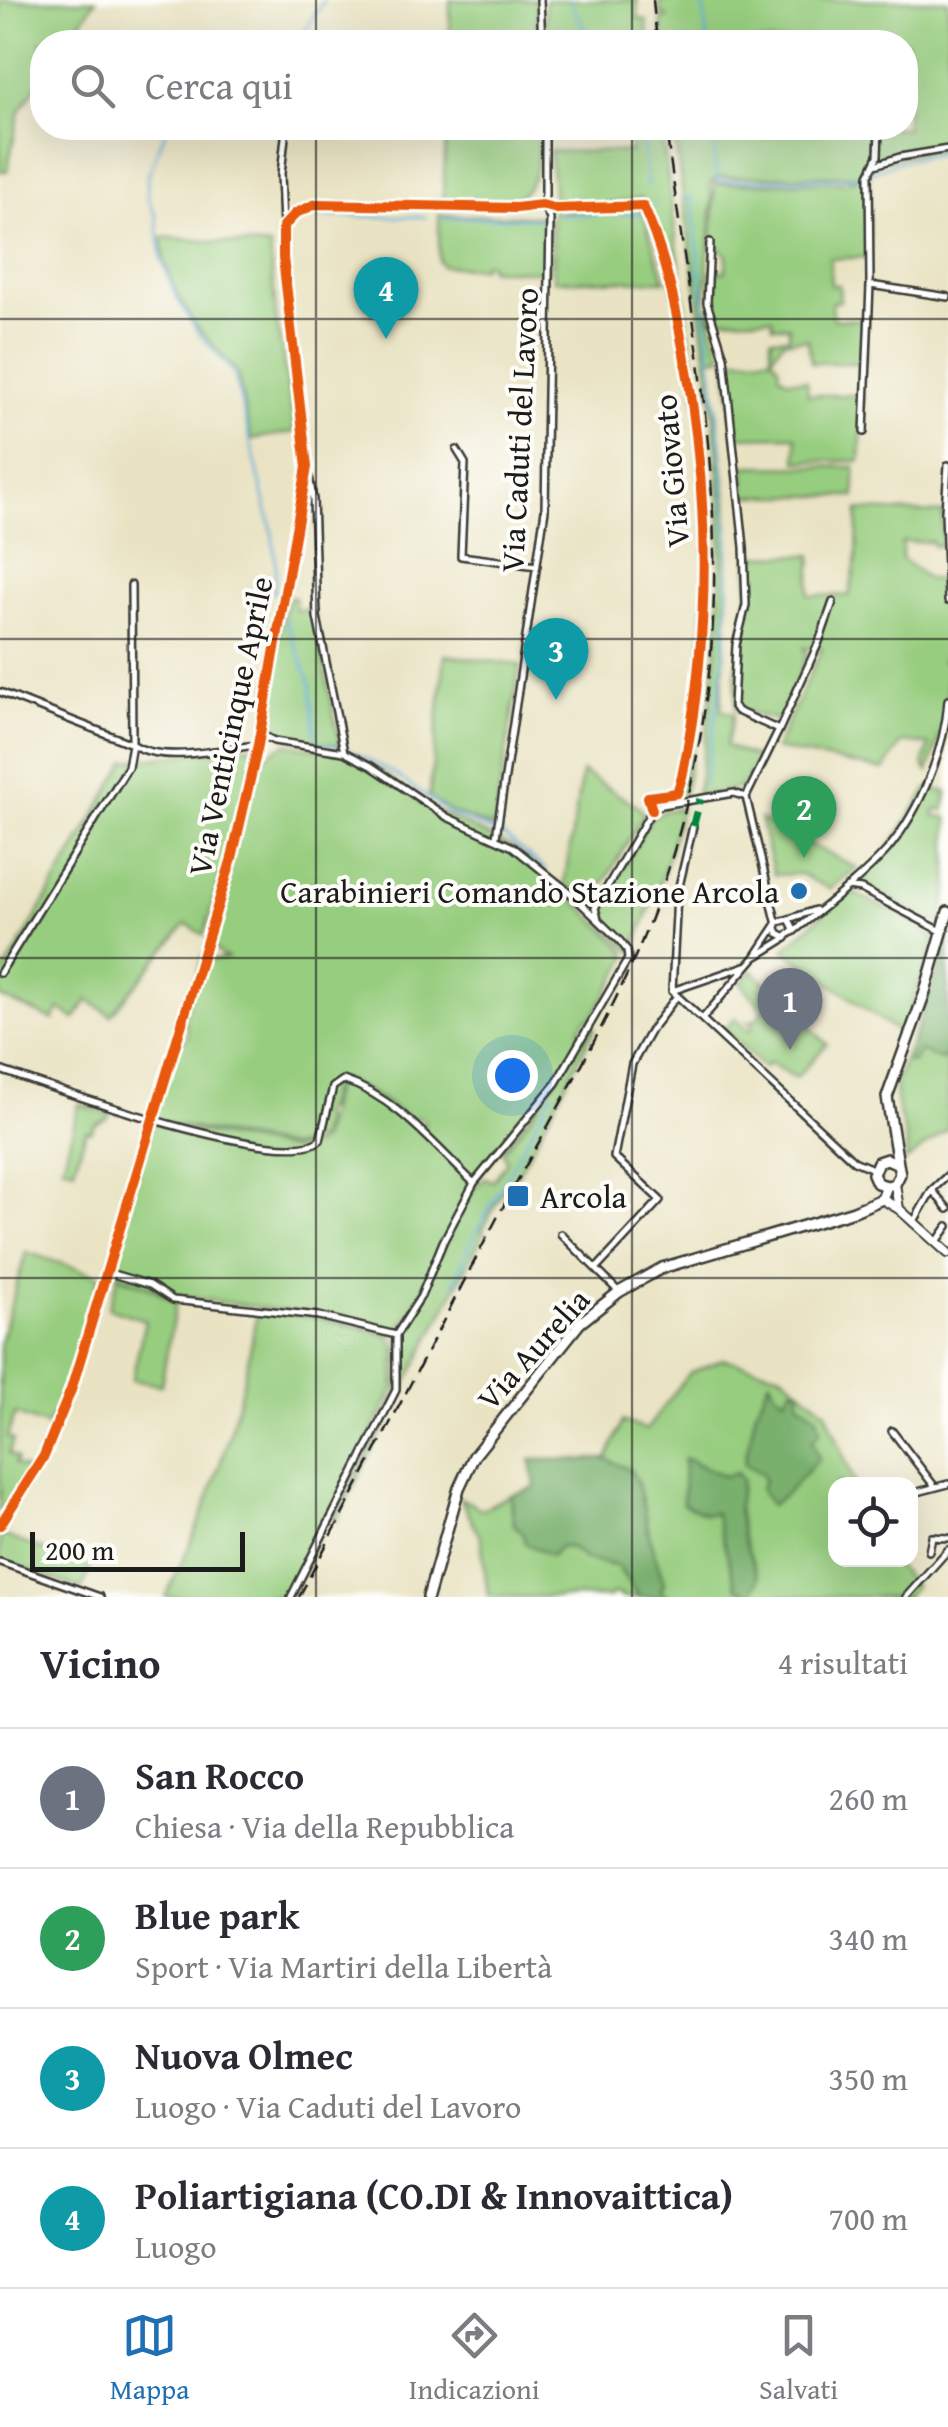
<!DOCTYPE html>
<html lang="it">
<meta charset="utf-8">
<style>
body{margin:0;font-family:"Gentium Book Plus",serif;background:#f7f7f7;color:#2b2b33}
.controls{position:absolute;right:30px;bottom:30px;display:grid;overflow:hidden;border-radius:20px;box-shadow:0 10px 40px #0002}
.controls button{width:90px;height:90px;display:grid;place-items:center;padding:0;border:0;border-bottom:2px solid #e1e1e2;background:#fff;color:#2b2b33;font:50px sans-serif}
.scale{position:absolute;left:30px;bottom:25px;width:215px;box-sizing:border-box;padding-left:10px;border:5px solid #1c1c1c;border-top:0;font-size:28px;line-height:35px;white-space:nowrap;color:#1c1c1c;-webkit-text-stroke:8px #fdfcf7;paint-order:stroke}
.you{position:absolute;left:512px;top:1075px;width:35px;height:35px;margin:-25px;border:8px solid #fff;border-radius:50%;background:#1a73e8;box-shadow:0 0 0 15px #1a73e833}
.badge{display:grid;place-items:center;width:65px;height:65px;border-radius:50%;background:#1f6fb2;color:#fff;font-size:32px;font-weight:700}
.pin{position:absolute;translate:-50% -82px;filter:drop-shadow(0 2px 5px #0008)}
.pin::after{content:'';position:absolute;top:52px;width:35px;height:30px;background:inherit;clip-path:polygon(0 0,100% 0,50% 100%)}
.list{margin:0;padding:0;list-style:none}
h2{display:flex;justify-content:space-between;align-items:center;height:130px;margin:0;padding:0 40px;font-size:42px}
h2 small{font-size:32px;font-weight:400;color:#7c7c81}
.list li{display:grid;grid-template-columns:65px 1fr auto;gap:30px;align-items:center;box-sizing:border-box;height:140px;padding:0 40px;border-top:2px solid #e1e1e2}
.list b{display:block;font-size:38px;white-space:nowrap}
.list p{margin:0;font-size:32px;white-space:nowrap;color:#7c7c81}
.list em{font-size:32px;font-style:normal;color:#7c7c81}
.icon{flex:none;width:55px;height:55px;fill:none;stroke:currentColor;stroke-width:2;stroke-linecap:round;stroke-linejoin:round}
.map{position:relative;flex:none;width:948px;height:1597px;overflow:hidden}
.search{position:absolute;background:#fff;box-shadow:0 10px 40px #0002;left:30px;right:30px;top:30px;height:110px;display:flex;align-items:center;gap:25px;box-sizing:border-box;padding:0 35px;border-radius:40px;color:#7c7c81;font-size:38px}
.sheet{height:690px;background:#fff}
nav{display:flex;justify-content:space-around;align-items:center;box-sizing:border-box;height:140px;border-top:2px solid #e1e1e2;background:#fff;font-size:28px;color:#7c7c81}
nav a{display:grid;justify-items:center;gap:5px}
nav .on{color:#1f6fb2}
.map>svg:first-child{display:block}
</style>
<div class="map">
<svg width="948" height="1597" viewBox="0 0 948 1597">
<rect width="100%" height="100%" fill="#fdfcf7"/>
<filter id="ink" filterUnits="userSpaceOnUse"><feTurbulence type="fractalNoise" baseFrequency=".01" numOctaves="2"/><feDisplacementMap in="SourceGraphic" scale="20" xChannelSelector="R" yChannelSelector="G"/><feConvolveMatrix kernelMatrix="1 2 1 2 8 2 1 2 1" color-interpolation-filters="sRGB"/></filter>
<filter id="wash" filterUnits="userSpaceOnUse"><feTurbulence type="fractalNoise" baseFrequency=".0048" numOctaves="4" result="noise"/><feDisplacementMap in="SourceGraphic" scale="40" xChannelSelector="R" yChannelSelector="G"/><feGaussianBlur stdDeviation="2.25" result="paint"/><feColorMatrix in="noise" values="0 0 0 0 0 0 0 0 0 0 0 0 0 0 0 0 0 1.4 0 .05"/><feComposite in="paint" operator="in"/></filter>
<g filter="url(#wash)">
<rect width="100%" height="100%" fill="#e9e3c3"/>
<!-- green -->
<path fill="#97cd7f" stroke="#5a744e" stroke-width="2.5" d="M0,0H96L67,42H42V77L20,111L7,171H0Z
M450,0H536L538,42H450Z
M545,0H637L638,19L646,20L649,42H546Z
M660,0H948V147L874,161L863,173L852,176L718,177L710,184L712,197L705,303L722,356L711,358L727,501L728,591L721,710L734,714L726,746L760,759L740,788L696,797C712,710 722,626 721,538C720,401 690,264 674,128H906V42H664L661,19L667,18L666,14H660Z
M446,128H539C540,209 514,205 443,202Z
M629,128H661L707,468L711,532L704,685L683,798L654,805L651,804V798L678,794C721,606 719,378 641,198L616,203L554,206L550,151L631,152Z
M869,175V257L830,259L831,285H839L840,301L832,302L833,319L865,320V363H811L808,339L783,341L772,357L780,367L779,374L788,380H807L808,395H863L860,461H797L796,436L736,437L726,359L771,357V338L789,337V326H773L772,318L712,319L711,271L725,272L727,256L720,248H712L715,184L847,182Z
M637,207L642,211L665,281L554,280L552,212Z
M439,215L545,216L548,219V272L489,269L490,264L483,263L482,268L442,266L439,262Z
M162,237L270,247L276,316L295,432L251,439L237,372L195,325L178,296L164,260Z
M745,466L855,467V496H745Z
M858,510L943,513L942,546H933L932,542H902V559L928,579L945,580L948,657H943L942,662L948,663L945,720L928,772L923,765L929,745L902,742L884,770L775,749L822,649L804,648L807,654L780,721L736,709V672L748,604L749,556L812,555L809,595L849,596L857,557Z
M289,597H295L296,611L313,609L340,745L288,738L269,719C263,685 278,630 289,597Z
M445,655L520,665L494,828L449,811L429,798Z
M286,744L343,753L383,773L430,808L513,848L568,893L626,951L627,959L593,1017L585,1020L580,1029L582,1037L555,1082L474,1182L424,1133V1121L418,1117L412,1120L343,1079L332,1086L326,1109L321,1113L323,1123L319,1139L292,1148L153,1120L177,1040L182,1041L188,1036L184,1017L203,956L213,960L229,958L222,956L208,941L255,761Z
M258,745L204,935L186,924L111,1015L88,1000L75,1019L59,1009L53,1020L0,997V979L126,761Z
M582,772L637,806L644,814L604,883C590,894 579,893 564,884Z
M928,788L947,792L944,810L936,809L934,815L948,818V891L939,924L857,882L883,856Z
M681,808L663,875L632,952L602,921L599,910L651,818L663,811Z
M760,819L857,868L830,889L800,874L774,875Z
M854,893L921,926L933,936L934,943L902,1035L784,950L842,896Z
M752,970L827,1044L796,1078L769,1063L764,1068L724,1030L735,1018L749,1031L753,1027L748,1021H754L764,1010L741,983Z
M591,1026L595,1028L514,1182L509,1180L482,1231L484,1233L336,1521L333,1519L398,1393L399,1336L417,1308L444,1243L474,1188L485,1178L493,1181L507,1162L503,1151L531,1117Z
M948,1046V1129L906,1161C912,1121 880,1101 905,1060L916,1058L920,1051L943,1060Z
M343,1081C396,1098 435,1146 473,1184L420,1296L396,1334L320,1315L174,1296L108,1271L152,1122L291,1150L315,1145L321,1140L334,1088Z
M79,1104L110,1114L108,1118L95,1125L91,1132L86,1131L74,1169L63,1166Z
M26,1252L100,1276L61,1403L47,1426L15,1414L7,1437L13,1440L9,1454L17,1458L15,1464L31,1472L0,1519V1343Z
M118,1277L149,1287L176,1303L161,1385L132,1380L145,1320L108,1308Z
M257,1311L319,1318L390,1336L395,1347L394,1389L288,1597H165C211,1507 241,1411 257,1311Z
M723,1359L782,1374L826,1411L855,1484H836L834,1560H891L915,1586L906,1597H669L661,1591L664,1582L652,1547L638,1484L631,1471L607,1459L623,1421L646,1430L689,1373Z
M511,1495L512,1513L553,1551L559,1547H570L586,1560L617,1566L639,1597H620L619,1594H611L610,1597H488L481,1539L460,1498L482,1509Z
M0,1534L91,1568L82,1589L0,1560Z"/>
<!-- forest -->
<path fill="#79b06e" stroke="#4a6645" stroke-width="2.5" d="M948,928V1046L944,1058L941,1060L920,1051L912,1063L905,1060L936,975Z
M770,1380L775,1392L785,1398L793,1387L800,1391L798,1401L816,1415L821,1430L812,1441L819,1458L787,1493L771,1505L760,1489L764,1481L762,1474L744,1464L756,1411Z
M684,1458L724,1476L737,1473L742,1480L738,1506L742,1535L759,1578L752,1594L737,1588L715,1513L706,1514L683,1504Z
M607,1459L631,1471L638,1484L652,1547L664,1582L661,1591L669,1597H639L617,1566L586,1560L570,1547H559L551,1556L525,1543L522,1532L514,1525L511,1495L535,1488L531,1460Z"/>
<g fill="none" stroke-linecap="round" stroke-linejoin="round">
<!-- stream -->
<path stroke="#5fa9d7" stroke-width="2.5" d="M569,0L592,42
M703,0L707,42
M298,42L324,0
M167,128L147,178L148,199L156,216L162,260L176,297L199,334L234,373L272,531L276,564L274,594
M638,128L642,136L647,186
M713,128L716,177L719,181L856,178L897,162L948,152
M682,199L691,198L695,223C707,345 729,466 728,589C728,655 715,721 704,786
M655,204L656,206
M559,215L641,214
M317,216L426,217
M443,218H543
M285,619L311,685L316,743L344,747L393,773L449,813L504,836L546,870
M454,1284L469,1246L553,1092"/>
</g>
</g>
<g filter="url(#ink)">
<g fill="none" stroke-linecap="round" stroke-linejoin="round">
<!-- minor casing -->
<g stroke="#3b3a35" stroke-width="10">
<path id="minor" d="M540,0L542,42
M875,165L900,157L948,149
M542,205L545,195V128
M283,227L281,174L286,128
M710,242L707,303L724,357L744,547L746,605L736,645L733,705L737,711L779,730L746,797L777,925
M870,285L948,297
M864,432L870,285L869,175L878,156L879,128
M457,450L465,463L461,556L537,566
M948,465L945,511L948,601
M308,470L313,499L317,617L344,752
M131,585L132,744C164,765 222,748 258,745
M0,692L132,744L128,767L0,973
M779,730L819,642L833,602
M260,734L274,741L344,752L371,766L447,817L513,847L569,892L581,897L603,891
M496,837L545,510L550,219L544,207
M847,887L861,889L943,932
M598,919L595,908L652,810L662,805L734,793L746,797
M789,919L815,910
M793,932C825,906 860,880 887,850C920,811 945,750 948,700
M757,956L786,938
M672,991L854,1161L873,1169
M672,991L677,895L693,826
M672,991L748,965
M703,1018L755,957L778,922L789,919L794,929L786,937L778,933L776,928
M0,1070C51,1087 282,1171 320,1140L333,1087L343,1080C396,1097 435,1146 474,1183
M932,1190L948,1209
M913,1223L932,1190L948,1175
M561,1234L619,1292
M936,1243L948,1226
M596,1269L660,1200L614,1157L632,1064L651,1030L677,996
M106,1272L150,1285L173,1300L319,1316L396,1335
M892,1431L935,1487
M910,1494L948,1484
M0,1525L44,1456L71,1390L232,858L258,745L307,467L283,258V227L296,213L316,204L516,208L542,205L557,209L643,206C664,252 675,303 684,353C710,494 711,637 682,777L677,793L648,797L652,810
M929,1551L932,1537L948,1538
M0,1562L100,1597
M291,1597L396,1390V1335L421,1296L443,1242L474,1183L556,1083L628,959L627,950L620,941L569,892
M906,1597L948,1550"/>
</g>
<!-- tertiary casing -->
<g stroke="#3b3a35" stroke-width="12">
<path id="tertiary" d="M895,1184L899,1209
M882,1199L899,1209L948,1253"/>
</g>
<!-- primary casing -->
<g stroke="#3b3a35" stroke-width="14">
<path id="primary" d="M898,1164L887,1097L924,995L948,912
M428,1597L459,1488L474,1456L580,1323L619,1292L662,1268L854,1211L882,1199L887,1186L895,1184L900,1174L898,1164L887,1159L878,1162L873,1174L877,1183L887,1186"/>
</g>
<!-- minor -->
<use href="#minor" stroke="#fff" stroke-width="5"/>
<!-- tertiary -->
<use href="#tertiary" stroke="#fff" stroke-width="8"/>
<!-- primary -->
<use href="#primary" stroke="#fff" stroke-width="9"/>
<!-- rail -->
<path stroke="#1c1c1c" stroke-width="2.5" stroke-dasharray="15 8" stroke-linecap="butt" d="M653,0L657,42
M299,1597C365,1472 430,1346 496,1220C557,1106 630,992 669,867C694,788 709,703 713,620C721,455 687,291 666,128"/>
<!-- quiet -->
<path stroke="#00873e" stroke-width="8" stroke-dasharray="15 8" stroke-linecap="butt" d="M693,826L700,799"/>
<!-- cycleway casing -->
<g stroke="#fdfcf7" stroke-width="16">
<path id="cycleway" d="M0,1525L44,1456L71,1390L232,858L258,745L307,467L283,258V227L296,213L316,204L516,208L542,205L557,209L643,206C664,252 675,303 684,353C710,494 711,637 682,777L677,793L648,797L652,810"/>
</g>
<!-- cycleway -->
<use href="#cycleway" stroke="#e8590c" stroke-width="10"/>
</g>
</g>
<!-- grid -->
<path fill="none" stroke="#1c1c1c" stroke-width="2.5" stroke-opacity="0.55" d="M316,0V42M632,0V42M316,128V1597M632,128V1597M0,319H948M0,639H948M0,958H948M0,1278H948"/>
<!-- markers -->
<g fill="#1f6fb2" stroke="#fdfcf7" stroke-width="4">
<circle cx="799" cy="891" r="10"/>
<rect x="506" y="1184" width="24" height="24" rx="5"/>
</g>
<g text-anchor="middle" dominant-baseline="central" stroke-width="8" stroke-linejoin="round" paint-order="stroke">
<!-- street labels -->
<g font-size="32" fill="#1c1c1c" stroke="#fdfcf7">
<text transform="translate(519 430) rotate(-87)">Via Caduti del Lavoro</text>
<text transform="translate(671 471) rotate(-95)">Via Giovato</text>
<text transform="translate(230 726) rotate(-78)">Via Venticinque Aprile</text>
<text transform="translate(533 1349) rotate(-48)">Via Aurelia</text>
</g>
<!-- poi labels -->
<g font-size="32" fill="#1c1c1c" stroke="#fdfcf7" text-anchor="end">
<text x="779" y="891">Carabinieri Comando Stazione Arcola</text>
<text x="540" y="1196" text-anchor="start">Arcola</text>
</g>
</g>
</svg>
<div class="controls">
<button><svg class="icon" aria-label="locate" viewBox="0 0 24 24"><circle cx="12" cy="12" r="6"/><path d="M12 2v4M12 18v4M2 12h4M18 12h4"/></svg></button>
</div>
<div class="scale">200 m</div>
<div class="you"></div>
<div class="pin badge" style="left:790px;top:1050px;background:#6b7280">1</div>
<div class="pin badge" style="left:804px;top:858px;background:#2e9e5b">2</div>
<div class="pin badge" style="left:556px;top:700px;background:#0f9aa8">3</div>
<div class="pin badge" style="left:386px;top:339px;background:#0f9aa8">4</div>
<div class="search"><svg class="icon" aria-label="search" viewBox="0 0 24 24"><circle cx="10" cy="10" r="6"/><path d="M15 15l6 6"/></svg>Cerca qui</div>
</div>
<section class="sheet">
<h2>Vicino<small>4 risultati</small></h2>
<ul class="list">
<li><span class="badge" style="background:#6b7280">1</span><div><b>San Rocco</b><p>Chiesa · Via della Repubblica</p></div><em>260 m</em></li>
<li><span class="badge" style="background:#2e9e5b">2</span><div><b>Blue park</b><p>Sport · Via Martiri della Libertà</p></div><em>340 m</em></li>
<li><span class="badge" style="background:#0f9aa8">3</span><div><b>Nuova Olmec</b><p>Luogo · Via Caduti del Lavoro</p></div><em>350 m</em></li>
<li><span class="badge" style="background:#0f9aa8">4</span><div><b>Poliartigiana (CO.DI &amp; Innovaittica)</b><p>Luogo</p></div><em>700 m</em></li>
</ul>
</section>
<nav>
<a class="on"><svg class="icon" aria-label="map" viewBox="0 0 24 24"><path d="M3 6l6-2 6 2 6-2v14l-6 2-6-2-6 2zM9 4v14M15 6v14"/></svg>Mappa</a>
<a><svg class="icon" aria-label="directions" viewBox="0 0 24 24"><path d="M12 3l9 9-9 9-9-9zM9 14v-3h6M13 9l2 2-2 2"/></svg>Indicazioni</a>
<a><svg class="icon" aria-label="saved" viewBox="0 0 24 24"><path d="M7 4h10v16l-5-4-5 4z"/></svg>Salvati</a>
</nav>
